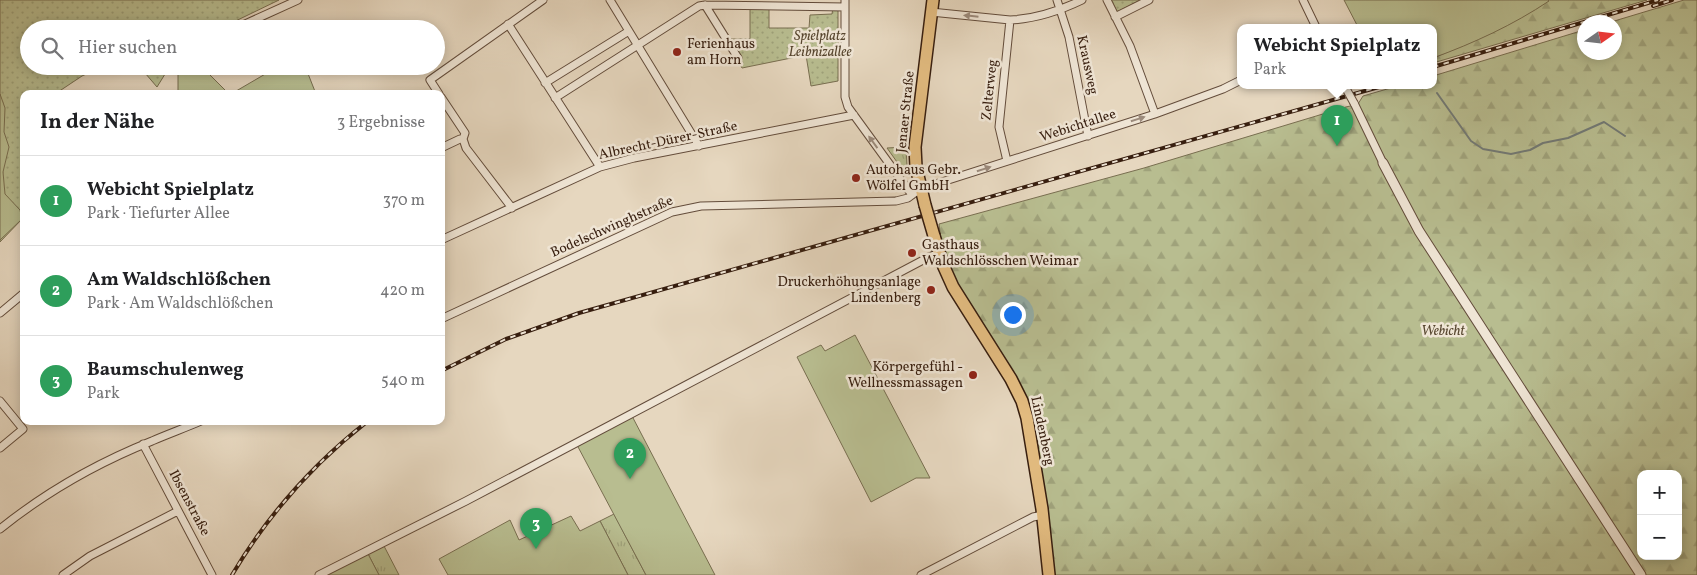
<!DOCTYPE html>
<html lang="de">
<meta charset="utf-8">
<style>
body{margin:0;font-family:Vollkorn,serif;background:#f6f6f6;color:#202124}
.controls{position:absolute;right:15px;bottom:15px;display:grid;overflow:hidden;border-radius:10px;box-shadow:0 2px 12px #0003}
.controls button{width:45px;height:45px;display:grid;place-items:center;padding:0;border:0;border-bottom:1px solid #e0e0e0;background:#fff;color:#202124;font:25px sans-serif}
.compass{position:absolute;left:1577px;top:15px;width:45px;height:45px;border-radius:50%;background:#fff;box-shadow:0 2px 12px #0003;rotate:76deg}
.you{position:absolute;left:1012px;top:314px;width:18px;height:18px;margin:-12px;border:4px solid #fff;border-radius:50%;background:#1a73e8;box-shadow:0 0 0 8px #1a73e833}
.badge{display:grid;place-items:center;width:32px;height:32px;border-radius:50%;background:#111827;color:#fff;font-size:16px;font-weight:700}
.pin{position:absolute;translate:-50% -41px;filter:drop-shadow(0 1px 2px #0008)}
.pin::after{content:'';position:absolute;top:26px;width:18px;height:15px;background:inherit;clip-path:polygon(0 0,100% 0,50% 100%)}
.popup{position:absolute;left:1237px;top:24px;width:200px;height:65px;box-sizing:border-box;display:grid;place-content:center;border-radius:10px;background:#fff;filter:drop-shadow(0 1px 4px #0005);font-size:16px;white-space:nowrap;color:#757577}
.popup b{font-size:19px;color:#202124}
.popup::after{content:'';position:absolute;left:50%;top:100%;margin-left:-10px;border:10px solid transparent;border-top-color:#fff}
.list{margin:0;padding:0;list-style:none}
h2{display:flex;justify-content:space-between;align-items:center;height:65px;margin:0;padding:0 20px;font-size:21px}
h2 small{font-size:16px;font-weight:400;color:#757577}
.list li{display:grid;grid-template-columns:32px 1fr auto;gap:15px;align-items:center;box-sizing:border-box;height:90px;padding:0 20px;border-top:1px solid #e0e0e0}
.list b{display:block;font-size:19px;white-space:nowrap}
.list p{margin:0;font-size:16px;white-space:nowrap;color:#757577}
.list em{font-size:16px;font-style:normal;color:#757577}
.icon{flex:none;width:28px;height:28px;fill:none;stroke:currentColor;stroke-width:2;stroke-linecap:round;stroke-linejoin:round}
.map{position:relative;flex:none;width:1697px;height:575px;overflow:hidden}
.search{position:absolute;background:#fff;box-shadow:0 2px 12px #0003;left:20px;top:20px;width:425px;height:55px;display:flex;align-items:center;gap:12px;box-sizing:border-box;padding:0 18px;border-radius:28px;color:#757577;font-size:19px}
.panel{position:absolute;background:#fff;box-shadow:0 2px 12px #0003;left:20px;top:90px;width:425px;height:335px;border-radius:10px}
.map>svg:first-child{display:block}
</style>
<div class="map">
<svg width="1697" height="575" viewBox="0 0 1697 575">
<defs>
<pattern id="grass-tufts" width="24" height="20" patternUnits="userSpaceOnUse" patternTransform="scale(1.25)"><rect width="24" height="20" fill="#b8bd90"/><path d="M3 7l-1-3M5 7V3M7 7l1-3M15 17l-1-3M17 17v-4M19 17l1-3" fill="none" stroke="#9fa27b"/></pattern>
<pattern id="forest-firs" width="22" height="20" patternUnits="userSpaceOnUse" patternTransform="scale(1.25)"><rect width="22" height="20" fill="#b8bd90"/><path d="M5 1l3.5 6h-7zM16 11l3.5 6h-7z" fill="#9fa27b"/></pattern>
<pattern id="park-dots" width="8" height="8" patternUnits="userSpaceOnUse" patternTransform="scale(1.25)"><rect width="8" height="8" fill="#b8bd90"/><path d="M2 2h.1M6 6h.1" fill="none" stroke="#9fa27b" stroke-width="1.8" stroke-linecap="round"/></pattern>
</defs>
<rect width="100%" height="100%" fill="#e6d7bf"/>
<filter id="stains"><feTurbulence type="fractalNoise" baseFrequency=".004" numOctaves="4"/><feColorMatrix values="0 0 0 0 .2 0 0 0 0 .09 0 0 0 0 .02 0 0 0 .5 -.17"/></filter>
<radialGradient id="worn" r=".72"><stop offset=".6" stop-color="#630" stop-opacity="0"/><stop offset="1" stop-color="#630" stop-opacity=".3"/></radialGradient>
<!-- grass -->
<path fill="url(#grass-tufts)" stroke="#786e50" d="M906,147L907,166L906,169H902L887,148Z
M614,514L646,575H628L600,521Z
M384,546L399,575H379L368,554Z"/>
<!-- forest -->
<path fill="url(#forest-firs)" stroke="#786e50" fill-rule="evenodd" d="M1548,0H1647L1433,63V58C1473,42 1512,25 1548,1Z
M1684,0H1697V575H1053L1031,417L952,275L941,241L939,224L1144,168L1346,107L1358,104L1363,96L1401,85H1433V76L1584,30V52H1614V22H1611ZM1641,474H1678V556H1641Z"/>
<!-- park -->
<path fill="url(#park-dots)" stroke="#786e50" d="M0,0H279L219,29H29V66H104L82,76L55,94H24V217L0,242Z
M1111,0H1141L1117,12Z
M750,6H769V28H809L810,15L832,14L833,7H838V81L811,86L806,55L742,68L726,39H750Z
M139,66H170L157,87Z"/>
<!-- garden -->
<path fill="#b8bd90" stroke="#786e50" d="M1344,0H1548L1549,1C1513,25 1474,43 1433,58V27H1358Z
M178,66H201L229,94H178Z
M279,66H305L316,94H231Z
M0,94L5,108L4,132L9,147L3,172L5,194L20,210L22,219L0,240Z
M855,335L930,478H916L871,502L797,357L821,345L825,351Z
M632,416L715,575H646L577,445Z
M571,516L580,531L600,521L628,575H448L439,559L510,520L519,540Z
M368,554L379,575H325Z"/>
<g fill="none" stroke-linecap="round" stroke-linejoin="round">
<!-- stream -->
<path stroke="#727a76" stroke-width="2" d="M1437,93L1471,141L1483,149L1511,154L1530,150L1543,143L1568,138L1604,122L1625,136"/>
<!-- minor casing -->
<g stroke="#634c3b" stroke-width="9">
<path id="minor" d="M610,0L699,146
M845,0V97L848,107L912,195
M1057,0L1069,37L1088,136
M1107,0L1130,46L1155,114
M1303,0L1316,27
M705,5L738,58
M931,12L1010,20C1036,19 1059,11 1082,0
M1115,17L1149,0
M508,24L600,167
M234,29L298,0
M545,83L629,31
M439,94L430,80L543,0
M441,97L465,133L463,139
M555,98L699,6L705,5L845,7
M1354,103L1383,163
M441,148L460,139H463L466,148L512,208
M1007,161L999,127L1010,20
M441,240L600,167L634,158L854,115
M0,313L24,293
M441,319L672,212L701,206L896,201L908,198L920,189L1155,114L1223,89L1241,80
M0,401L23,429L0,448
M143,444L212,575
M0,529C46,492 97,463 152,441C168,434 185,428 201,421
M63,575L90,556L178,511
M319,575L466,501L927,258L939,253
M921,575L1033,517L1043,515"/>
</g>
<!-- tertiary casing -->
<g stroke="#634c3b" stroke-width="11">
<path id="tertiary" d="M1383,163L1419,231L1641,575"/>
</g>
<!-- primary casing -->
<g stroke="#371e0f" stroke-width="14">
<path id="primary" d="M925,205L916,167L915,147L933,0
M934,236L944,267L953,287L1011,379L1022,401L1027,418L1042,509L1049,575"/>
</g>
<!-- minor -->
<use href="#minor" stroke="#efe5d5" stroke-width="7"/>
<!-- tertiary -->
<use href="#tertiary" stroke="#efe5d5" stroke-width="9"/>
<!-- primary -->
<use href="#primary" stroke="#e3bc80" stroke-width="11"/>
<!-- rail casing -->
<g stroke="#371e0f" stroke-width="4">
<path id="rail" d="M1653,6L1672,0
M1433,67L1658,0
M441,371L506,339L579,313L1386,85
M232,575C267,516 314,463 368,421"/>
</g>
<!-- rail -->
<use href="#rail" stroke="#efe5d5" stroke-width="2" stroke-dasharray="5.5" stroke-linecap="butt"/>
<!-- minor-bridge casing -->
<g stroke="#634c3b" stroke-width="9" stroke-linecap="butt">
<path id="minor-bridge" d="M1344,85L1354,103"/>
</g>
<!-- primary-bridge casing -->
<g stroke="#371e0f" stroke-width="14" stroke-linecap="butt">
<path id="primary-bridge" d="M925,205L934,236"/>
</g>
<!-- minor-bridge -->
<use href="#minor-bridge" stroke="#efe5d5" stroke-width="7"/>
<!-- primary-bridge -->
<use href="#primary-bridge" stroke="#e3bc80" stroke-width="11"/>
</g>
<!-- one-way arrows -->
<defs><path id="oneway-solid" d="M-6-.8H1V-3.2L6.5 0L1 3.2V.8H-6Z" transform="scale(1.25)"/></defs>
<g fill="#9c8b7c">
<use href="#oneway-solid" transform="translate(971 16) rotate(-174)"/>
<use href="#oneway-solid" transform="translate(1138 119) rotate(-18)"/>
<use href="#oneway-solid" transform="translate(873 142) rotate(-126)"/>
<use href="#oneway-solid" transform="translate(984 169) rotate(-18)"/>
</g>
<!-- markers -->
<g fill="#8f2418" stroke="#efe5d5" stroke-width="2">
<circle cx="677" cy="52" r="5"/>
<circle cx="856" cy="178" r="5"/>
<circle cx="912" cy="253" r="5"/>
<circle cx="931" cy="290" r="5"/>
<circle cx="973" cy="375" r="5"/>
</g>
<g text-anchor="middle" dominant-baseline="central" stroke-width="5" stroke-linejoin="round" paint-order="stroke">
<!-- park labels -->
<g font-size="14" font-style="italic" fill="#57462f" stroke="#efe5d5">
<text x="820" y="36">Spielplatz<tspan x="820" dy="16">Leibnizallee</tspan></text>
<text x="1443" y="331">Webicht</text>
</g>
<!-- poi labels -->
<g font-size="14" fill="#371e0f" stroke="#efe5d5" text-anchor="start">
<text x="687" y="44">Ferienhaus<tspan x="687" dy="16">am Horn</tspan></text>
<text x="866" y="170">Autohaus Gebr.<tspan x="866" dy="16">Wölfel GmbH</tspan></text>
<text x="922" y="245">Gasthaus<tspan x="922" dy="16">Waldschlösschen Weimar</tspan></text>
<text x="921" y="282" text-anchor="end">Druckerhöhungsanlage<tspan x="921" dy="16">Lindenberg</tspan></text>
<text x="963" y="367" text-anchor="end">Körpergefühl -<tspan x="963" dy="16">Wellnessmassagen</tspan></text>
</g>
<!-- street labels -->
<g font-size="14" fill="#371e0f" stroke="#efe5d5">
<text transform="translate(1087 65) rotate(78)">Krausweg</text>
<text transform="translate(990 90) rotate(-84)">Zelterweg</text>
<text transform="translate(906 112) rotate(-84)">Jenaer Straße</text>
<text transform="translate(1078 126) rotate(-18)">Webichtallee</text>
<text transform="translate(668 141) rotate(-12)">Albrecht-Dürer-Straße</text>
<text transform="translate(612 227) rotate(-24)">Bodelschwinghstraße</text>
<text transform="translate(1042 431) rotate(78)">Lindenberg</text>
<text transform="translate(189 503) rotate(62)">Ibsenstraße</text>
</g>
</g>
<rect width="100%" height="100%" filter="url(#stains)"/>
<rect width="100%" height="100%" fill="url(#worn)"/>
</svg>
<div class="controls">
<button>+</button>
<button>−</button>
</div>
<svg class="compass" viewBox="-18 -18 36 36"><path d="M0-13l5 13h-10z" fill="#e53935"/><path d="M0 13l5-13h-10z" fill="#757577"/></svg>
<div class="you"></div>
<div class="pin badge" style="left:1337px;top:146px;background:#2e9e5b">1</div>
<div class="popup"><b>Webicht Spielplatz</b>Park</div>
<div class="pin badge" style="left:630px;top:479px;background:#2e9e5b">2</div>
<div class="pin badge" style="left:536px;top:549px;background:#2e9e5b">3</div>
<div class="search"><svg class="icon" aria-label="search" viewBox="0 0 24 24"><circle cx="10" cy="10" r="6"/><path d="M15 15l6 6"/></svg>Hier suchen</div>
<section class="panel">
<h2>In der Nähe<small>3 Ergebnisse</small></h2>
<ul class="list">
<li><span class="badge" style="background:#2e9e5b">1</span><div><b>Webicht Spielplatz</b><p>Park · Tiefurter Allee</p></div><em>370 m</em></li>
<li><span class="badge" style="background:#2e9e5b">2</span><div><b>Am Waldschlößchen</b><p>Park · Am Waldschlößchen</p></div><em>420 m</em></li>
<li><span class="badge" style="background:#2e9e5b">3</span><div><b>Baumschulenweg</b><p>Park</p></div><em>540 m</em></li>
</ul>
</section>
</div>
